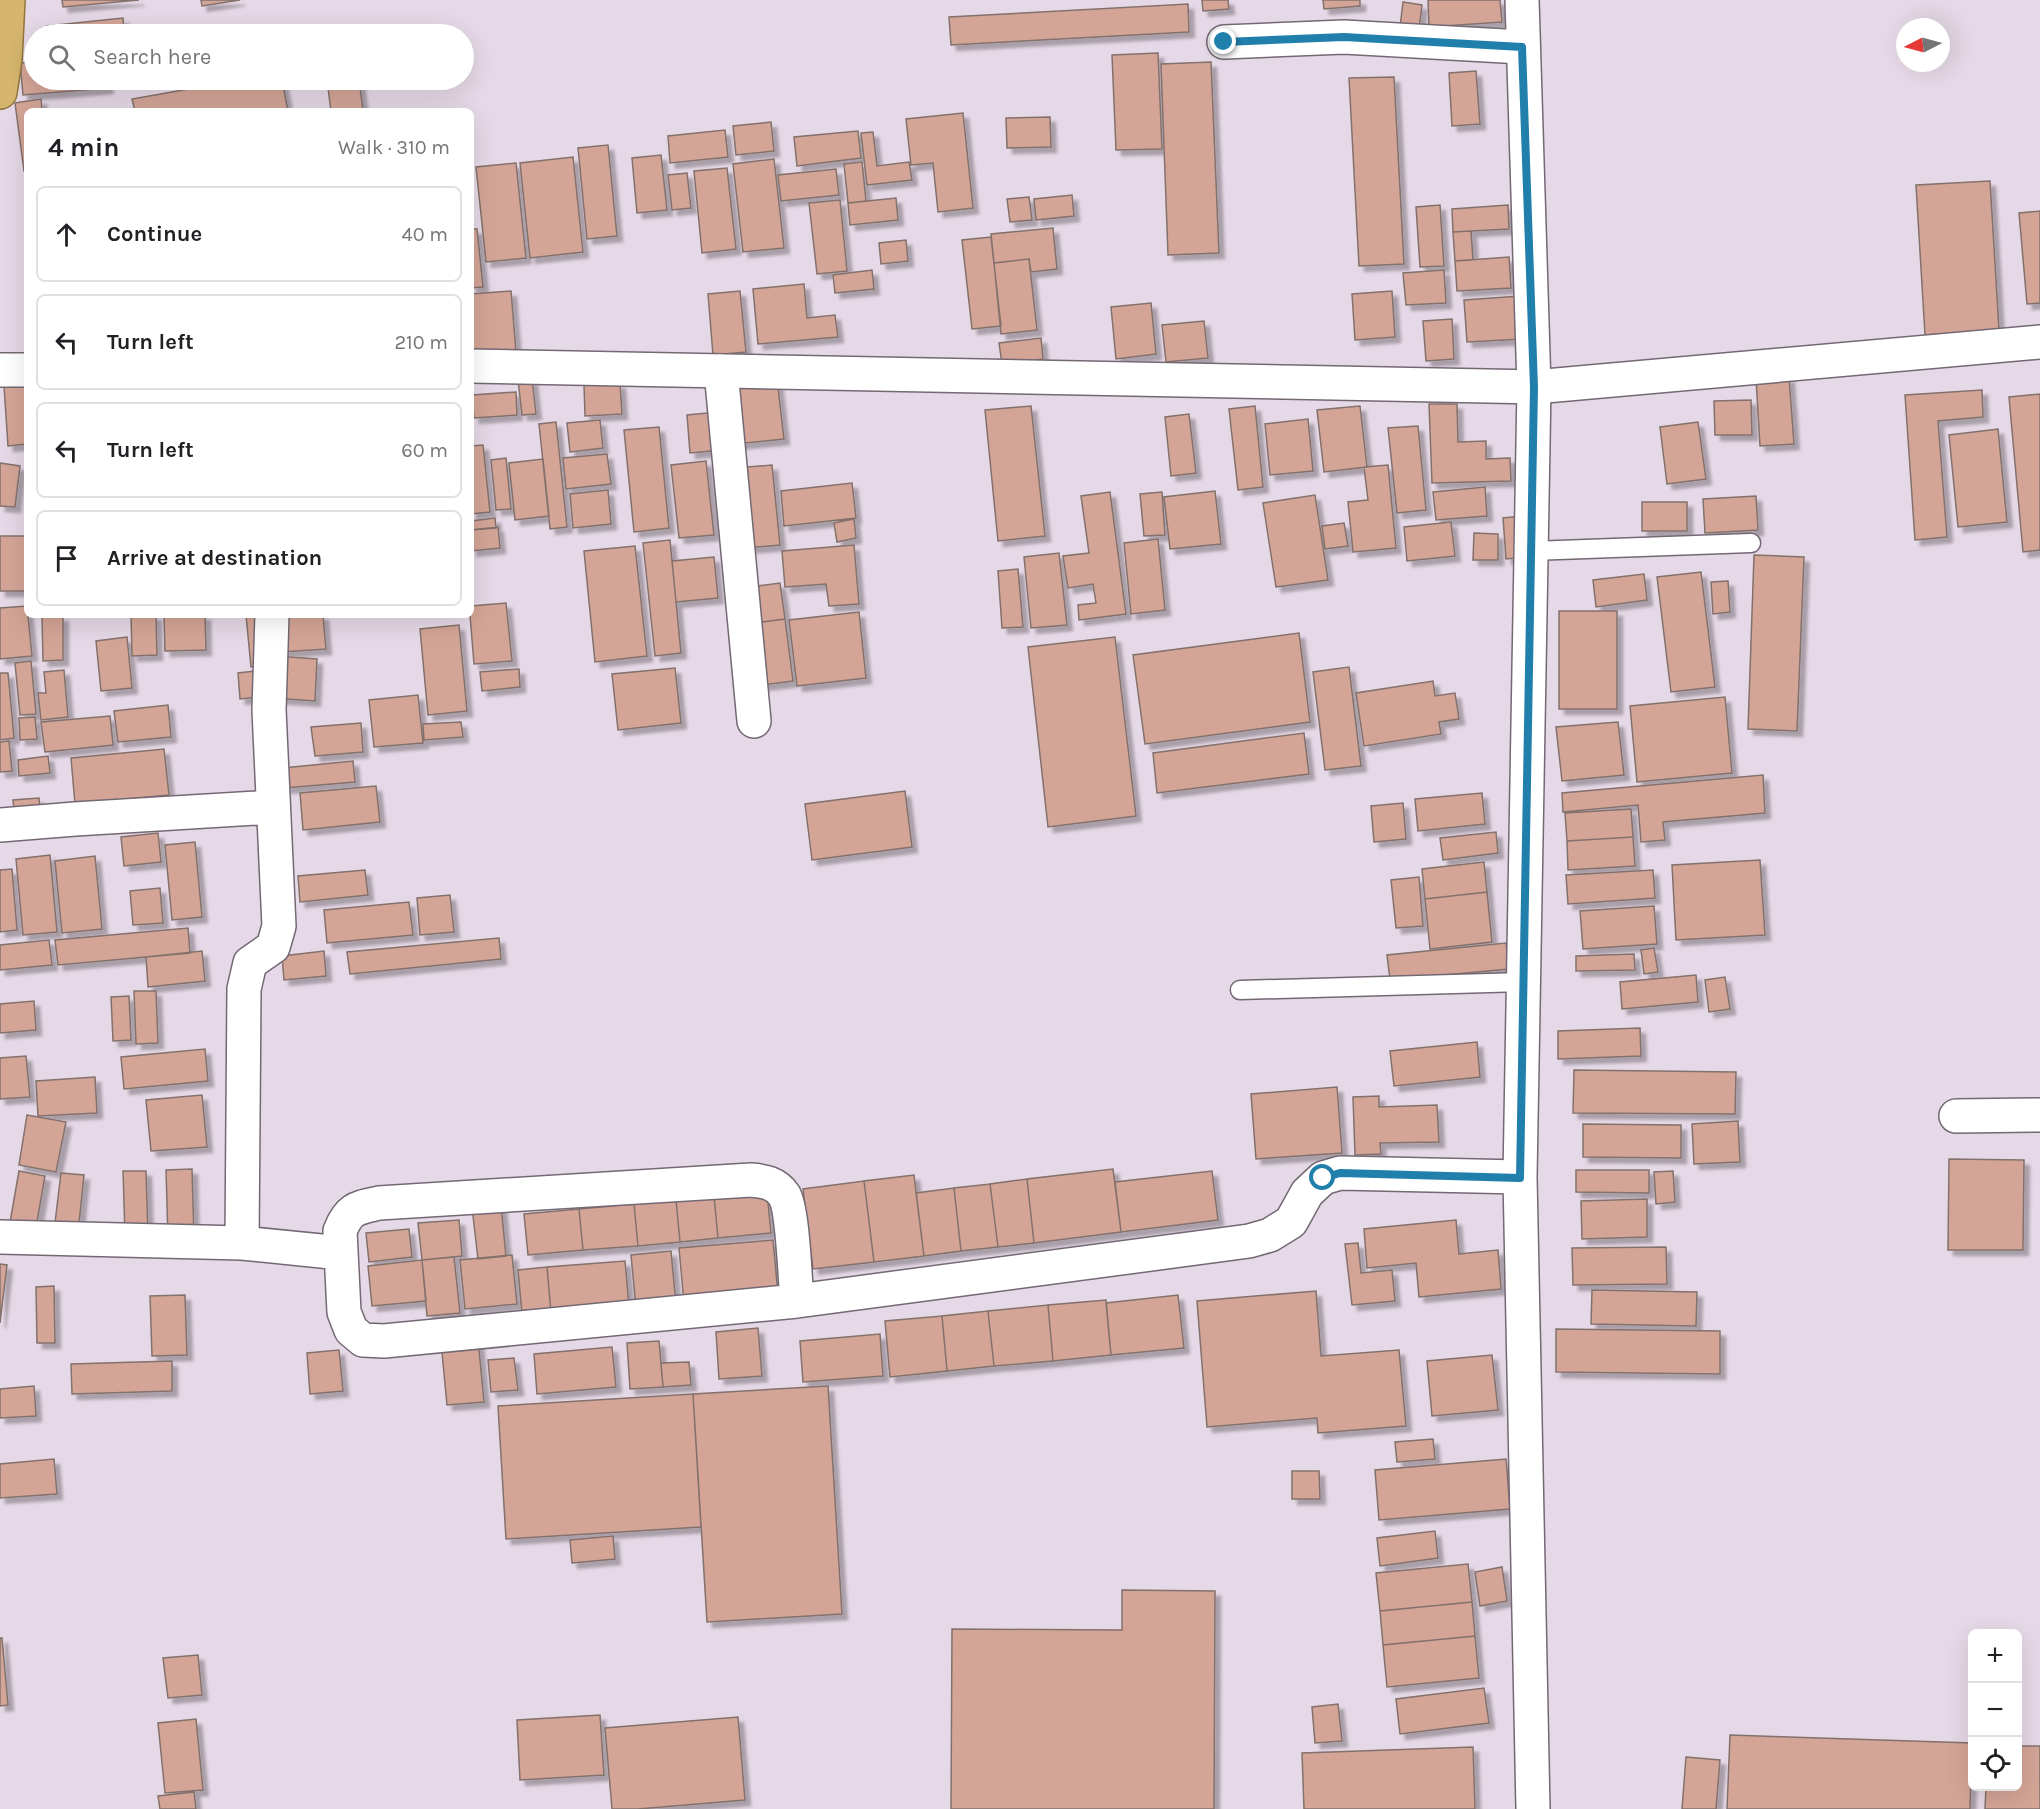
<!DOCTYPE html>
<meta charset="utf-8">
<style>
body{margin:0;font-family:Karla,sans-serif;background:#f2f2f2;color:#202124}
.controls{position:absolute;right:18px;bottom:18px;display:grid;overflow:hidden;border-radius:9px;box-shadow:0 6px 24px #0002}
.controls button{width:54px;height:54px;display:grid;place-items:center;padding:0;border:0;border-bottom:2px solid #e0e0e0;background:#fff;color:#202124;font:30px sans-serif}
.compass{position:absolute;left:1896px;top:18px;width:54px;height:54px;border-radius:50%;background:#fff;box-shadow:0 6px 24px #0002;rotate:264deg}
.stop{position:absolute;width:18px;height:18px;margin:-14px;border:4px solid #217fac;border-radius:50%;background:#fff}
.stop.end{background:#217fac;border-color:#fff;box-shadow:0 2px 6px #0008}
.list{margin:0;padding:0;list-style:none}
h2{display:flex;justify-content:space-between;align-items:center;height:78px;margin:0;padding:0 24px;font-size:26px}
h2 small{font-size:20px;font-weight:400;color:#757577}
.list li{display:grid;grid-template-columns:39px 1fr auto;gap:18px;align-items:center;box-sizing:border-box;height:96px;margin:0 12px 12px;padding:0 12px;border:2px solid #e0e0e0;border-radius:9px}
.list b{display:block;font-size:22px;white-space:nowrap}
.list em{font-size:20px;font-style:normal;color:#757577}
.icon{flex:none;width:33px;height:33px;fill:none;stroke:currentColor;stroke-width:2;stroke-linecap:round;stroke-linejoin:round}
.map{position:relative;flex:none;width:2040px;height:1809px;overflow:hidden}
.search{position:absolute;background:#fff;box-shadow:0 6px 24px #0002;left:24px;top:24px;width:450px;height:66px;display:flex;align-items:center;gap:15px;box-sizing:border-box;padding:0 21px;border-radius:33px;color:#757577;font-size:22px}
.panel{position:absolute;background:#fff;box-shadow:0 6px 24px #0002;left:24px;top:108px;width:450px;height:510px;border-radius:9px}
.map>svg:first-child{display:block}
</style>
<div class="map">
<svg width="2040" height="1809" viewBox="0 0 2040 1809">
<defs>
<filter id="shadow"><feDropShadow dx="5.5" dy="5.5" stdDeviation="1.5" flood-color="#0004"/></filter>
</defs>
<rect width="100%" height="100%" fill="#e6d9e7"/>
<!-- building -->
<path fill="#d4a597" stroke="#83716c" stroke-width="1.5" filter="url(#shadow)" d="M62,0H139L63,7Z
M201,0H240L202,6Z
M1202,0H1228L1229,9L1203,11Z
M1323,0H1360V6L1324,9Z
M1428,0H1500L1502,22L1429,27Z
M1403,2L1422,5L1419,29L1400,27Z
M1188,4L1189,32L951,45L949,17Z
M123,18L124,34H47V26Z
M1158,53L1162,149L1116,150L1112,55Z
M34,62V80H107L108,88L23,95L20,63Z
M1211,62L1219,253L1168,255L1161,64Z
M1476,71L1480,124L1452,126L1449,73Z
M1394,77L1404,264L1359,266L1349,78Z
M240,80H282L288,111H135L132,99Z
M327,80H359L363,110L331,111Z
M41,99L42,111H27V170L24,171L15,103Z
M963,113L973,208L938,212L933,163L911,165L906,119Z
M1050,117L1051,147L1007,148L1006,118Z
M771,122L774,151L736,155L733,126Z
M725,130L728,157L670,163L668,136Z
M858,131L861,158L797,166L794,137Z
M873,132L877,166L909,162L912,180L867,185L861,133Z
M608,145L617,236L587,239L578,148Z
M661,155L667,210L637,213L632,158Z
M573,157L583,252L530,258L520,163Z
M774,159L784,248L743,252L733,164Z
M862,162L866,201L848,203L844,164Z
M516,163L526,258L486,262L476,167Z
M727,168L736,249L702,253L694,171Z
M836,169L839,195L781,201L778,175Z
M687,173L691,208L672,210L668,175Z
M1990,181L1999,330L1925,335L1916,185Z
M1072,195L1074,216L1036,220L1034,199Z
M1029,197L1032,220L1010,222L1007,199Z
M896,198L898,220L850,225L848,203Z
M840,200L847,271L817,274L809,203Z
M1440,205L1444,266L1420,267L1416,207Z
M1508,205L1509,229L1453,232L1452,209Z
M2040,211V303L2027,304L2019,213Z
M1053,228L1057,269L1031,272L1029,259L994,263L991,234Z
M471,229H477L483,287L471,288Z
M1471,231L1473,260L1455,261L1453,232Z
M991,237L1001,326L972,329L962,240Z
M906,240L908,261L881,264L879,243Z
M1509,257L1511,288L1457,291L1455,261Z
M1029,259L1037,330L1001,334L994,263Z
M872,270L874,289L835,293L833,275Z
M1444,270L1446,303L1406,305L1403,273Z
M804,284L807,318L835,315L838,337L758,344L753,289Z
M511,291L516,352L471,355V294Z
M740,291L746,352L713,355L708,294Z
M1392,291L1395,337L1355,340L1352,294Z
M1520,296L1523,339L1467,342L1464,300Z
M1151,303L1156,354L1116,359L1111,307Z
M1452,319L1454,359L1426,361L1423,321Z
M1204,321L1208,358L1166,362L1162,325Z
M1041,338L1043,359L1002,364L999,343Z
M1789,377L1794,444L1760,446L1756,379Z
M532,379L536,414L522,415L518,380Z
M777,379L784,439L735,444L729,385Z
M620,383L622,414L585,416L584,385Z
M27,384V444L8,446L4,386Z
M1982,390L1983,417L1938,421L1947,537L1915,540L1905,395Z
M516,392L517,415L474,418L472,395Z
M2040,394V550L2023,552L2009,397Z
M1751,400L1752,435H1715L1714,401Z
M1429,404H1457L1458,442L1486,441V459L1510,458L1511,481L1432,483Z
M1031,406L1045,536L998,541L985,410Z
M1255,406L1263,487L1238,490L1229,409Z
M1360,406L1367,467L1324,472L1317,410Z
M718,412L721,450L690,453L687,415Z
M1189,414L1196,473L1171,476L1165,417Z
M1308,419L1313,471L1270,475L1265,424Z
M600,420L603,448L570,452L567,423Z
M556,422L567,527L550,529L539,424Z
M1698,422L1706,479L1667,484L1660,427Z
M1418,426L1426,510L1397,513L1388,428Z
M659,427L669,528L634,532L624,430Z
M1998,429L2007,522L1958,527L1949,435Z
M483,445L490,512L471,514V446Z
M607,454L611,484L566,489L563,458Z
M506,458L511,509L496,510L491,460Z
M543,459L549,516L515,520L509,463Z
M706,461L714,535L679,538L671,465Z
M0,463L20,466L15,507L0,506Z
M772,465L780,545L746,548L737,468Z
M1388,465L1396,548L1353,552L1348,502L1368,500L1364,467Z
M852,483L856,518L784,526L781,491Z
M1485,487L1487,516L1436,520L1433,492Z
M608,490L611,524L573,528L570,494Z
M1215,491L1221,544L1170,549L1164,497Z
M1110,492L1126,614L1079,620L1078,605L1096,603L1093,584L1068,588L1063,556L1089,553L1081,496Z
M1162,492L1165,535L1144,536L1140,494Z
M1315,495L1328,580L1276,587L1263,503Z
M1756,496L1758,530L1705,533L1703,499Z
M1642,502H1687V531H1642Z
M1522,516L1526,557L1506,559L1503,518Z
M495,518L496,528L471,530V521Z
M854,519L856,538L837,542L834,523Z
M1451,522L1455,556L1407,561L1404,527Z
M1344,523L1348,546L1325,549L1322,526Z
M498,527L500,548L471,551V530Z
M1474,533L1498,534V560H1473Z
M0,536H27V591H0Z
M1158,539L1165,610L1131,614L1124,543Z
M670,540L681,653L655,656L643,543Z
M854,545L859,604L829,606L826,584L785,587L782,551Z
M635,546L647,656L595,662L584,551Z
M1059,553L1067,625L1031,628L1024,557Z
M1754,555L1804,557L1797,731L1748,729Z
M714,557L718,598L676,602L672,561Z
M1018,569L1023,627L1002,628L998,571Z
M1701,572L1715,687L1671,692L1657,577Z
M1644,574L1647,600L1596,607L1593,580Z
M1728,581L1730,612L1713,614L1711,582Z
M780,583L785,619L747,624L742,588Z
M506,603L512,661L474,664L470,615L471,606Z
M27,606L32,656L0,659V608Z
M1559,611H1617V709H1559Z
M859,612L866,678L797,686L789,620Z
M131,615H156L157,655L132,656Z
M164,615H205L206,650L165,651Z
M246,615H262L267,665L251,667Z
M280,615H323L326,649L282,652Z
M42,616H63V660L43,661Z
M785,619L793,681L755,686L747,624Z
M459,625L467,711L428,715L420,629Z
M1299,633L1310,722L1145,744L1133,655Z
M127,637L132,688L101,691L96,641Z
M1115,637L1136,816L1048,827L1028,647Z
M276,656L317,659L315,701L272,698Z
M31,661L36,714L20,715L15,663Z
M1349,667L1361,766L1325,770L1313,672Z
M675,668L681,723L618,730L612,674Z
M519,669L520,687L482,691L480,672Z
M64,670L68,717L41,720L38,693H46L44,672Z
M264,670L267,696L240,699L238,673Z
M0,673H8L14,738L0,740Z
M1433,681L1435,696L1455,693L1459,719L1439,722L1441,734L1364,746L1356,693Z
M418,695L423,743L374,747L369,700Z
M1725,697L1732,773L1637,782L1630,706Z
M168,705L171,737L118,742L114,711Z
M110,716L113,745L45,752L41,722Z
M35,717L37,739L20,740L19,718Z
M461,722L463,737L424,740L423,724Z
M1618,722L1624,775L1562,781L1556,727Z
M361,723L363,752L315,756L311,727Z
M1304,733L1309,774L1157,793L1153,753Z
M9,741L12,771L0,772V742Z
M164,749L169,795L75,804L71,758Z
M48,756L50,773L19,776L18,760Z
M353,761L355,782L285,788L283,768Z
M1763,775L1765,813L1663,822L1665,840L1641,842L1638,805L1563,812L1562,793Z
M376,786L380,822L303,830L300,793Z
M905,791L912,847L812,860L805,804Z
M1482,793L1485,824L1418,831L1415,799Z
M39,798L41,819L15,821L13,800Z
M1403,803L1406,839L1374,842L1371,806Z
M1631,809L1633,837L1567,841L1565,813Z
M1496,832L1498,853L1443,860L1440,838Z
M158,833L161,862L124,866L121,837Z
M1633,837L1635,866L1568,870L1567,841Z
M195,842L202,917L172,920L165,845Z
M50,855L57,932L23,935L16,859Z
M95,856L102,929L62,933L55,861Z
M1760,860L1765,935L1676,940L1672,865Z
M1484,862L1487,892L1425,899L1422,869Z
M12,869L17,930L0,932V870Z
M365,870L368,895L300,902L298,876Z
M1653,870L1655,898L1568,904L1566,875Z
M1419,877L1423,926L1396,928L1391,880Z
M160,888L163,923L133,925L130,891Z
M1487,892L1492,942L1430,949L1425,899Z
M450,895L454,932L420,935L417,898Z
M409,902L413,935L327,943L324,910Z
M1654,906L1657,944L1583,949L1580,911Z
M188,928L190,953L58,965L55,940Z
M499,938L501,959L350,974L347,952Z
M49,940L52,965L0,970V945Z
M1506,943L1509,969L1390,980L1387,955Z
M1654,948L1658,972L1644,974L1641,950Z
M202,951L205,981L148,987L146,957Z
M324,951L326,976L284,980L282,956Z
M1634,954L1635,970L1576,971V956Z
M1696,975L1698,1002L1622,1009L1620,982Z
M1725,977L1730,1009L1709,1012L1705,980Z
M134,991H156L158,1043L136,1044Z
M129,996L131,1040L113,1041L111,997Z
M34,1001L36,1030L0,1033V1004Z
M1640,1028L1641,1056L1558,1059V1031Z
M1477,1042L1480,1077L1394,1086L1390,1051Z
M205,1049L208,1081L124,1089L121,1057Z
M26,1056L30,1097L0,1099V1058Z
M1574,1070L1736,1072L1735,1114L1573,1113Z
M95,1077L97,1113L38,1116L36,1081Z
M1337,1087L1342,1153L1256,1159L1251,1094Z
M202,1095L207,1147L151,1151L146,1100Z
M1379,1096V1107L1437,1105L1439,1142L1380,1143L1381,1154L1355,1155L1353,1097Z
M27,1115L66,1122L56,1172L19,1165Z
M1738,1121L1740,1162L1694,1164L1692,1124Z
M1583,1124L1681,1125V1158L1583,1157Z
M1949,1159L2024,1160L2023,1250H1948Z
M192,1169L194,1238L168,1239L166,1170Z
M1113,1169L1121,1232L1034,1243L1027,1179Z
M1576,1170H1649V1193L1576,1192Z
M19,1171L45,1176L35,1233L9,1228Z
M123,1171H146L148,1235L125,1236Z
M1212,1171L1218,1220L1121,1232L1115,1182Z
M1673,1171L1675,1202L1656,1204L1654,1172Z
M61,1173L84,1175L78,1233L54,1231Z
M914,1175L924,1256L874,1262L864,1181Z
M1027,1179L1034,1243L998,1247L990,1184Z
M864,1181L874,1262L813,1269L803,1189Z
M990,1184L998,1247L961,1251L954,1188Z
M954,1188L961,1251L924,1256L916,1193Z
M767,1192L771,1233L718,1238L714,1196Z
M714,1196L718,1238L680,1242L676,1200Z
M1647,1199V1237L1582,1239L1581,1201Z
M676,1200L680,1242L638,1246L634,1204Z
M634,1204L638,1246L583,1250L579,1209Z
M501,1205L506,1256L478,1259L472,1207Z
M579,1209L583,1250L528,1255L524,1214Z
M459,1220L462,1256L422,1260L418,1223Z
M1456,1220L1459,1254L1498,1250L1501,1289L1419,1297L1416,1263L1367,1268L1364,1229Z
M409,1229L412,1257L369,1262L366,1233Z
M773,1240L778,1294L684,1303L679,1248Z
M1358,1243L1361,1273L1392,1270L1395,1301L1352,1305L1345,1244Z
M1666,1247L1667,1284L1573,1285L1572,1248Z
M671,1251L676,1304L636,1307L631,1255Z
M512,1255L517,1304L465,1309L460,1260Z
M454,1257L460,1313L427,1316L422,1260Z
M422,1260L426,1301L372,1306L368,1266Z
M625,1261L629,1305L551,1312L547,1267Z
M0,1264L7,1265L0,1323Z
M547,1267L551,1312L522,1314L518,1270Z
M54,1286L55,1343H37L36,1287Z
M1592,1290L1697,1292L1696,1326L1591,1324Z
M1316,1291L1321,1356L1399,1350L1406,1426L1318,1433L1317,1418L1207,1427L1197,1301Z
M185,1295L187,1355L152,1356L150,1296Z
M1178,1295L1184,1348L1111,1355L1106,1303Z
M1106,1300L1111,1355L1053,1361L1048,1305Z
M1048,1305L1053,1361L994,1366L988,1311Z
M988,1311L994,1366L947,1371L942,1316Z
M942,1316L947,1371L890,1377L885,1321Z
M758,1328L762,1376L719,1379L716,1332Z
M1556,1329L1720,1331V1374L1556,1372Z
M880,1334L883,1376L803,1382L800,1341Z
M478,1339L484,1402L447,1405L441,1342Z
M659,1341L663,1387L630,1389L627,1343Z
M612,1347L616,1387L537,1394L534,1354Z
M339,1350L343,1391L310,1394L307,1353Z
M1492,1355L1498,1410L1432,1416L1427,1361Z
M514,1358L518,1390L491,1392L488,1360Z
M172,1361V1391L72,1394L71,1364Z
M689,1362L691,1385L663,1387L661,1363Z
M34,1386L36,1416L0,1418V1389Z
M828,1386L842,1614L707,1622L693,1394Z
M693,1394L701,1527L506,1539L498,1406Z
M1433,1439L1435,1459L1397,1462L1395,1442Z
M54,1459L57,1494L0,1498V1464Z
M1506,1459L1510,1509L1379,1520L1375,1470Z
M1292,1471H1319L1320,1499H1292Z
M1435,1531L1438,1558L1380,1566L1377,1538Z
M613,1536L615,1559L572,1563L570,1540Z
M1468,1564L1472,1602L1380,1611L1376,1573Z
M1502,1567L1507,1601L1480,1606L1475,1572Z
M1122,1590L1215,1591L1214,1809H951L952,1629L1122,1630Z
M1472,1602L1475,1636L1383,1645L1380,1611Z
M1475,1636L1479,1678L1387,1687L1383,1645Z
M0,1638H2L8,1705L0,1706Z
M198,1655L202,1695L168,1698L163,1658Z
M1484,1688L1489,1723L1400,1734L1396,1699Z
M1338,1704L1342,1741L1315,1743L1312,1707Z
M600,1715L604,1775L520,1780L517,1720Z
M738,1717L745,1800L638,1809H612L605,1728Z
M196,1719L203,1790L165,1793L158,1723Z
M1730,1735L1972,1743L1970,1809H1727Z
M2018,1746H2040V1809H1985L1986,1786H2018Z
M1473,1747L1475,1809H1304L1302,1753Z
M1686,1757L1720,1760L1716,1809H1682Z
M194,1792L196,1809H160L158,1796Z"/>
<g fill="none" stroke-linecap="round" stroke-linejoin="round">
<!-- service casing -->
<g stroke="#736874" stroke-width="21">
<path id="service" d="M1531,551L1751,543
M1240,990L1524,982"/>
</g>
<!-- minor casing -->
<g stroke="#736874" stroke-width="36">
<path id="minor" d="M1522,0L1534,387L1520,1177L1533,1809
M1224,42L1344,37L1522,47
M721,371L754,721
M272,615L269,710L279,926L273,947L250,963L244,989L242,1243L341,1253
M0,825L75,819L273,807
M1956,1116L2040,1115
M0,1237L242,1243
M797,1301C795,1280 793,1209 784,1195C776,1183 764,1181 751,1180L379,1203C357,1208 349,1208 340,1231L344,1312L351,1330L363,1340L384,1341L797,1301L1249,1241L1270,1235L1291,1222L1307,1193L1323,1178L1340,1173L1520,1177"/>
</g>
<!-- tertiary casing -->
<g stroke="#736874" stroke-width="36">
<path id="tertiary" d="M471,366L1534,387L2040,342
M0,370H27"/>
</g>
<!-- trunk casing -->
<g stroke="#92763d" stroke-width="36">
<path id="trunk" d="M0,92L5,59L8,0"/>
</g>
<!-- service -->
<use href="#service" stroke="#fff" stroke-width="18"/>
<!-- minor -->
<use href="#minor" stroke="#fff" stroke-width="33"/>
<!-- tertiary -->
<use href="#tertiary" stroke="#fff" stroke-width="33"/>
<!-- trunk -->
<use href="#trunk" stroke="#d6b66e" stroke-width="33"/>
</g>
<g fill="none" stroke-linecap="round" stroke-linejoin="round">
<!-- route -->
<path stroke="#217fac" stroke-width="8" d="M1224,42L1344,37L1522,47L1534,387L1520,1178L1340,1173L1323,1178"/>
</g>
</svg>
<div class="controls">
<button>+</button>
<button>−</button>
<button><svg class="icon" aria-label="locate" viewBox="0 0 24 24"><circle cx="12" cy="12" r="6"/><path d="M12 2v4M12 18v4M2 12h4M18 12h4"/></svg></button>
</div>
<svg class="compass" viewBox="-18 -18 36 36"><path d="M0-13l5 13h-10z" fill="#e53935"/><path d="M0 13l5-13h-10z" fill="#757577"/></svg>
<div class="stop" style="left:1323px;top:1178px"></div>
<div class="stop end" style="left:1224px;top:42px"></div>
<div class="search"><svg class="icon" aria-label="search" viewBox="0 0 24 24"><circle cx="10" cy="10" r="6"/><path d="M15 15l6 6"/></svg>Search here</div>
<section class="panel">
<h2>4 min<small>Walk · 310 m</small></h2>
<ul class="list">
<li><svg class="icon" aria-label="ahead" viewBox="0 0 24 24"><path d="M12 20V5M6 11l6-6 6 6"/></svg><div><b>Continue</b></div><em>40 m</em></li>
<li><svg class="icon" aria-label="left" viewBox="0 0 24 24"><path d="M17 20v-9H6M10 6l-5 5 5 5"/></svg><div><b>Turn left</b></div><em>210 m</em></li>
<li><svg class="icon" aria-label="left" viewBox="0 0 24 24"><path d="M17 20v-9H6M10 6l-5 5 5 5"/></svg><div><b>Turn left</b></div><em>60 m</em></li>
<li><svg class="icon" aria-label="arrive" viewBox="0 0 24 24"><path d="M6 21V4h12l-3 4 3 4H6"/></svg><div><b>Arrive at destination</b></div></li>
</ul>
</section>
</div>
